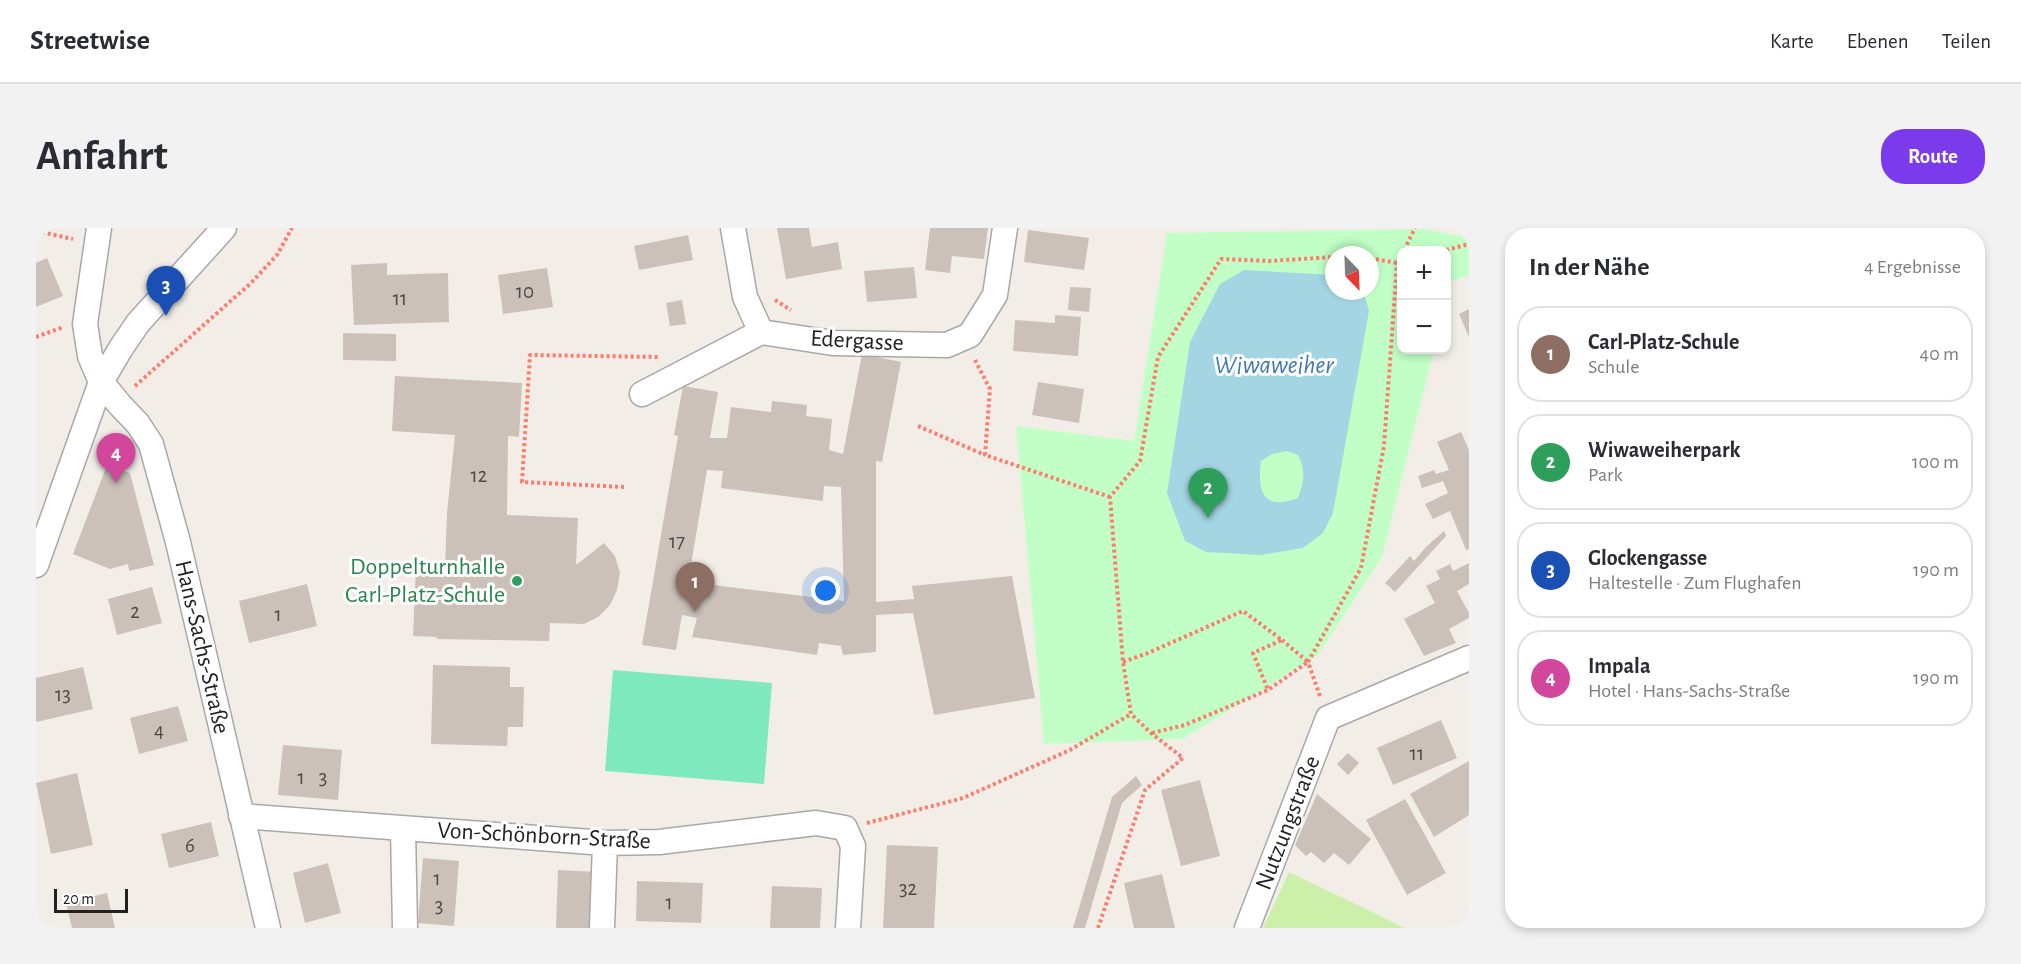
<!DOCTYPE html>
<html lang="de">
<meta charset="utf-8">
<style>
body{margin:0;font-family:"Alegreya Sans",sans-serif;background:#f2f2f3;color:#2b2b33}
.controls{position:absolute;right:18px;top:18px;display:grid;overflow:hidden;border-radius:12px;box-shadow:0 3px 9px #0003}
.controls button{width:54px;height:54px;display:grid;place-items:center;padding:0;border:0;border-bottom:2px solid #e1e1e2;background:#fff;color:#2b2b33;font:30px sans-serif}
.compass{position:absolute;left:1289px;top:18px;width:54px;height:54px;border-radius:50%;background:#fff;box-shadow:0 3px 9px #0003;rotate:157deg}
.scale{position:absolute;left:18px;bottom:15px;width:74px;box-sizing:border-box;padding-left:6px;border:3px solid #212121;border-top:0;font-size:16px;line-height:21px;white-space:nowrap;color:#212121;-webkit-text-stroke:4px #fff;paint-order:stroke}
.you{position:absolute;left:790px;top:363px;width:21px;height:21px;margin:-15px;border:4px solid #fff;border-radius:50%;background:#1a73e8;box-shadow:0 0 0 9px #1a73e833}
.badge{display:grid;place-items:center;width:39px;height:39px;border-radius:50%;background:#7c3aed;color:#fff;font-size:20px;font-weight:700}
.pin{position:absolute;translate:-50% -50px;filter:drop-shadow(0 2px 3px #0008)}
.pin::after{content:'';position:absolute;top:32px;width:21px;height:18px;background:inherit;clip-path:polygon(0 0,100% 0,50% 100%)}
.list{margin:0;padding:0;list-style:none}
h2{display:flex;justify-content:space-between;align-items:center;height:78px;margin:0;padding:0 24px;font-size:26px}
h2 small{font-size:20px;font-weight:400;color:#7c7c81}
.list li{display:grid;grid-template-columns:39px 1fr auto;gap:18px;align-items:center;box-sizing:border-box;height:96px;margin:0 12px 12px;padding:0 12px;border:2px solid #e1e1e2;border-radius:24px}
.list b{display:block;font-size:22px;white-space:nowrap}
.list p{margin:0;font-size:20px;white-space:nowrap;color:#7c7c81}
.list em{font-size:20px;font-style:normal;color:#7c7c81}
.map{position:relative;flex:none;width:1433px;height:700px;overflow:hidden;border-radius:24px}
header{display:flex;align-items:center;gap:36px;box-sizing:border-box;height:84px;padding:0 30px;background:#fff;border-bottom:2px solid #e1e1e2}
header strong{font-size:28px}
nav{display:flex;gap:33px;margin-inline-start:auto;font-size:21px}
.intro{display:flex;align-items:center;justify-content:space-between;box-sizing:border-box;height:144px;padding:0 36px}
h1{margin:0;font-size:42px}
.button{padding:15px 27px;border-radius:24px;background:#7c3aed;color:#fff;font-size:21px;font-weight:700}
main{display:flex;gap:36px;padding:0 36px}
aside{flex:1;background:#fff;border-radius:24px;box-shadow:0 3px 9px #0003}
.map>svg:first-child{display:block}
</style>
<header>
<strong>Streetwise</strong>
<nav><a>Karte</a><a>Ebenen</a><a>Teilen</a></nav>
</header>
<div class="intro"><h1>Anfahrt</h1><a class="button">Route</a></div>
<main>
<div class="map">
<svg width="1433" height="700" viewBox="0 0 1433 700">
<rect width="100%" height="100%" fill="#f2eee7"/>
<!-- grass -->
<path fill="#ccf0a9" d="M1253,644L1369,700H1227Z"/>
<!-- park -->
<path fill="#c1ffc6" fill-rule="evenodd" d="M1427,0H1433V47L1414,54L1411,69L1410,22H1366V122H1398L1346,329L1282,427L1147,511L1008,516L980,198L1098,213L1131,5L1389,1L1423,8ZM1298,27H1334V63H1298Z"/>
<!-- pitch -->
<path fill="#7ee8bf" d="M577,442L736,455L728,556L569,543Z"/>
<!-- water -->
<path fill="#a3d5e3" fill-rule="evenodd" d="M1208,42L1298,47V63H1327L1333,83L1297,285L1287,305L1267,320L1225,327L1170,324L1149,313L1131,265L1154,114L1184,56ZM1251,223L1262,227C1270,242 1268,254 1262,270C1227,283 1221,264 1225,233L1236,226Z"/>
<!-- building -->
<path fill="#cbc1b9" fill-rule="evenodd" d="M741,0H773L776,19L802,14L806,41L750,51Z
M894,0H952L948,31L916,28L914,45L889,42Z
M992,2L1053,10L1048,42L988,34Z
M652,7L657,32L603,42L598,18Z
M11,30L27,68L0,79V35Z
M351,35V47L412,45L413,94L318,97L315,37Z
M878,39L881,70L831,74L828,43Z
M511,40L517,79L467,86L462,47Z
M1034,59L1055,60L1053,84L1032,82Z
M646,72L650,96L634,98L630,75Z
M1433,81V109L1423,86Z
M1019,87L1045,89L1042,128L977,123L979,92L1019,95Z
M307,105L360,106V133L307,132Z
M826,126L865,134L846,234L840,233V374L878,371L876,358L976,348L999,470L898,487L877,385L840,387V424L807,427L805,418L783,415L781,427L656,409L661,390L646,387L640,422L606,417L642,208L638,207L647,158L682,164L674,210H691L695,179L735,184L736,173L771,177L770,188L796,191L793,222L807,226ZM671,242L687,243L685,260L787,273L788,258L805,259L808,373L652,354Z
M359,148L486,155L483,209L472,208L471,287L542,290L540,337L568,315L579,328L584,345L581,362L574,377L562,389L548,396L514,395L513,413L401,411V409L377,408L380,340H409L411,285L419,207L356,203Z
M1002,154L1048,161L1043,195L996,187Z
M1425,204L1433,222V321L1430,322L1414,283L1397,291L1389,276L1412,265L1407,253L1386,260L1382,248L1398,242L1400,246L1413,242L1401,214Z
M71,237L94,245L118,337L93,343L92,336L74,341L37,326Z
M1408,303L1410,308L1359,364L1349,355L1374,328L1378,333L1390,319Z
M1433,335V356L1421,363L1433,385V390L1413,401L1420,415L1388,428L1368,391L1399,375L1390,358L1404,351L1400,343L1414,336L1417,343Z
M271,356L281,398L213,415L203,373Z
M116,359L126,395L81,407L72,371Z
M397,437L474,439V459H488L487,499H472L471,518L395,516Z
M47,439L57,481L0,494V450Z
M142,478L152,513L103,526L94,490Z
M1405,492L1421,530L1357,557L1341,520Z
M247,517L306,522L302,572L242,567Z
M1312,525L1323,535L1312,547L1301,536Z
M1433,533V587L1398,609L1374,566Z
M41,545L57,617L15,626L0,555Z
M1100,548L1106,557L1086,575L1049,700H1037L1076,569Z
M1164,552L1184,628L1145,638L1125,562Z
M1281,566L1335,611L1313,637L1298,625L1288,635L1275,624L1270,628L1259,617Z
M1369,571L1410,645L1371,667L1330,592Z
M175,594L183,628L133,640L125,606Z
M851,617L902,619L898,700H847Z
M387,630L423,633L418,698L382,695Z
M292,635L305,685L269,695L257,645Z
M522,642L560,644L558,700H520Z
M1126,646L1139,700H1098L1088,655Z
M601,653L667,655L665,695L600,693Z
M736,658L786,660L784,700H734Z
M71,665L79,700H36L30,675Z"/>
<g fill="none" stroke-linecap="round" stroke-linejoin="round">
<!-- minor casing -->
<g stroke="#a8a8a8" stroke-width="27">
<path id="minor" d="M63,0L49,96L54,128L65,154L84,177L102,196L115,216L142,314L232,700
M697,0L709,69L725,104
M606,166L725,104L797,115L911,117L934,107L959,67L969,0
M0,337L65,154L85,120L102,95L188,0
M205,588L569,615L623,614L780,595L809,600L817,618L812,700
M367,602L369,700
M566,700L569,615
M1211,700L1292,490L1433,430"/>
</g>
<!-- path -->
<path stroke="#ff7b6b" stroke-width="4" stroke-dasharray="3 3" stroke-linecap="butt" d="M0,3L37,11
M1368,22L1379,0
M1410,22L1433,16
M1334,30L1361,35L1366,27
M739,72L755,82
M0,109L28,99
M939,132L954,161L949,227L1074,269
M99,158L215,55L241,27L256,0
M882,198L949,227
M588,259L486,254L494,127L624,129
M1087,434L1112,425L1207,383L1246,412L1217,425L1232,462
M1284,468L1272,434L1325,340L1348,218L1361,35L1366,34
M1116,505L1149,497L1232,462L1272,434L1246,412
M831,595L927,570L1034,522L1095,486
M1062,700L1109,562L1147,530L1115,505L1095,486L1087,434L1074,269L1104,233L1122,129L1185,31L1233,33L1298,29"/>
<!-- minor -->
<use href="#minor" stroke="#fff" stroke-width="24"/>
</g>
<!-- markers -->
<circle fill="#2e9e5b" stroke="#fff" stroke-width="2" cx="481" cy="353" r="6"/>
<g text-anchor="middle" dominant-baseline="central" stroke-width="6" stroke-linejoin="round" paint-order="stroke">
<!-- number labels -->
<g font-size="21" fill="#4c4947">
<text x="489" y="63">10</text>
<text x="364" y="70">11</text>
<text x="443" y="247">12</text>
<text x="641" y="313">17</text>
<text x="99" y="383">2</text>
<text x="242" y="386">1</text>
<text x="27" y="466">13</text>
<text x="123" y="502">4</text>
<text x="1381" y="525">11</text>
<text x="265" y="549">1</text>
<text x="287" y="549">3</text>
<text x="154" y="617">6</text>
<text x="401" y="650">1</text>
<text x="872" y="660">32</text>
<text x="633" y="674">1</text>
<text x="403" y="677">3</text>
</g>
<!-- street labels -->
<g font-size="24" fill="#212121" stroke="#fff">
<text transform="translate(821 113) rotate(3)">Edergasse</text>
<text transform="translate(166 419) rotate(77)">Hans-Sachs-Straße</text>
<text transform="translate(1252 595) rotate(-69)">Nutzungstraße</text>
<text transform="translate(508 608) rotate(3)">Von-Schönborn-Straße</text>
</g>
<!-- leisure labels -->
<g font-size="24" fill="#27864d" stroke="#fff" text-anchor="end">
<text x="469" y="339">Doppelturnhalle<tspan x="469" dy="28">Carl-Platz-Schule</tspan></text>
</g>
<!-- water labels -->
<g font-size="26" font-style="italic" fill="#4079b3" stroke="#fff">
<text x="1238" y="137">Wiwaweiher</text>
</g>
</g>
</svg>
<div class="controls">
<button>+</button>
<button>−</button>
</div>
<svg class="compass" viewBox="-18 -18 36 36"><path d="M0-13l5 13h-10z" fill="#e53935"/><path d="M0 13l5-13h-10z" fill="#7c7c81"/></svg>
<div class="scale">20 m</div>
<div class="you"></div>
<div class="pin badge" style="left:659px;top:384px;background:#8d6e63">1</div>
<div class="pin badge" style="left:1172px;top:290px;background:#2e9e5b">2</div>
<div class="pin badge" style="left:130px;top:88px;background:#1a4fb4">3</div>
<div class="pin badge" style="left:80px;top:255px;background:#d1479c">4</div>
</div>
<aside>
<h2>In der Nähe<small>4 Ergebnisse</small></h2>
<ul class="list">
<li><span class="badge" style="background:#8d6e63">1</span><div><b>Carl-Platz-Schule</b><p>Schule</p></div><em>40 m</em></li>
<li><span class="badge" style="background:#2e9e5b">2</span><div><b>Wiwaweiherpark</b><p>Park</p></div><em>100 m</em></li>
<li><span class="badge" style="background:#1a4fb4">3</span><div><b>Glockengasse</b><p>Haltestelle · Zum Flughafen</p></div><em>190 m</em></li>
<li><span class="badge" style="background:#d1479c">4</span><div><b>Impala</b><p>Hotel · Hans-Sachs-Straße</p></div><em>190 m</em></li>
</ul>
</aside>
</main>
